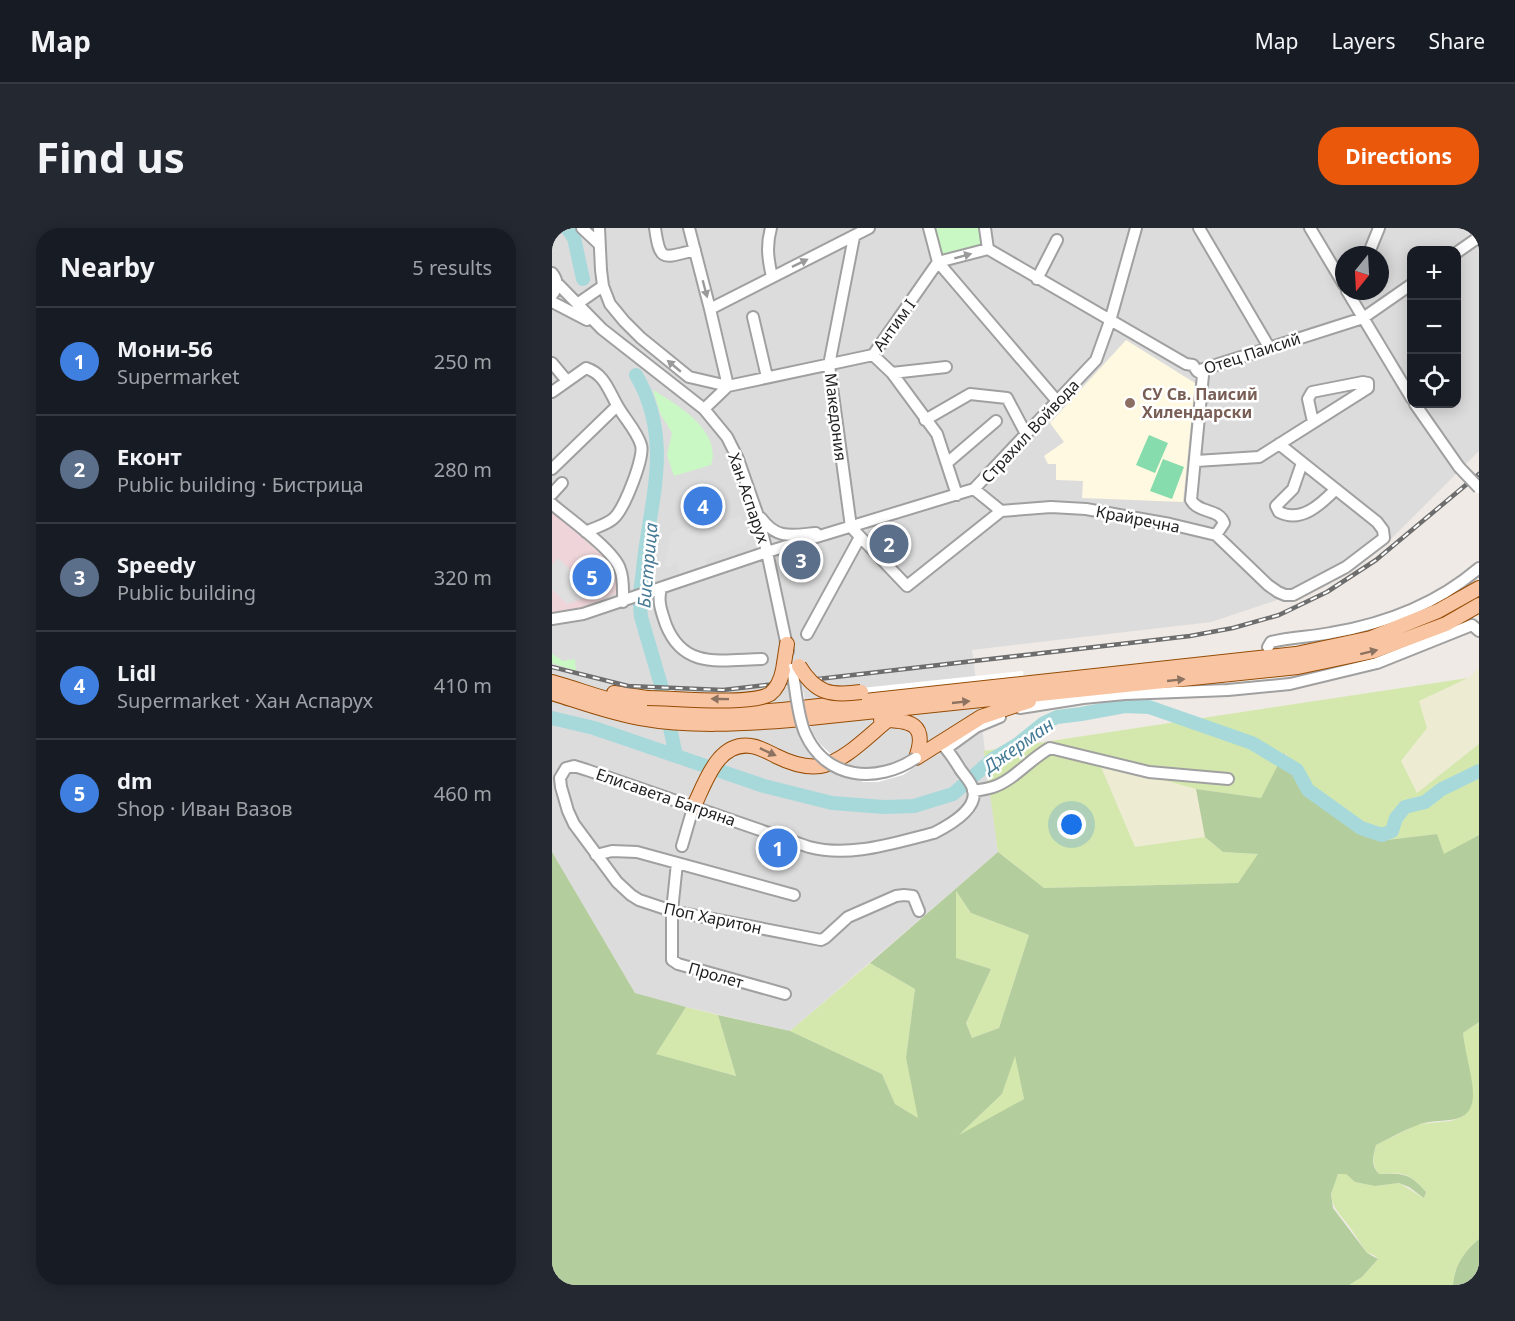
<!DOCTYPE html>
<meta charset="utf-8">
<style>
body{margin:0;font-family:"Noto Sans",sans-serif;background:#242831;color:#f1f3f6}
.controls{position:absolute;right:18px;top:18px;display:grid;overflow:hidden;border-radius:12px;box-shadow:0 3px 15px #0003}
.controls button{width:54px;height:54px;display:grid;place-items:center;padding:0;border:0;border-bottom:2px solid #363941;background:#171b24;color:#f1f3f6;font:30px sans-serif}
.compass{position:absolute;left:783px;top:18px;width:54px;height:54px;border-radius:50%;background:#171b24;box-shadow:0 3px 15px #0003;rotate:198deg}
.you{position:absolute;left:520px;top:597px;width:21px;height:21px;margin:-15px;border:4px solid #fff;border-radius:50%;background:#1a73e8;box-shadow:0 0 0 9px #1a73e833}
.badge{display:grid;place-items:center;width:39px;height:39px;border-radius:50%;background:#ea580c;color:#fff;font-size:20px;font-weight:700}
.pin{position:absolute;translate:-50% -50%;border:3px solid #fff;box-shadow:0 2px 6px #0006}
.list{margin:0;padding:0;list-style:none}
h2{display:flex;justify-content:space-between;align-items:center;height:78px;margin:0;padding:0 24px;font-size:26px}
h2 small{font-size:20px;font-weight:400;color:#9ea1a6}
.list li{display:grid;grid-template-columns:39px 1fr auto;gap:18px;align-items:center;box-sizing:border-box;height:108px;padding:0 24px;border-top:2px solid #363941}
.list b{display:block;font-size:22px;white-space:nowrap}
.list p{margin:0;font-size:20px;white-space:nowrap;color:#9ea1a6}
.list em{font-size:20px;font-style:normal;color:#9ea1a6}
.icon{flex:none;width:33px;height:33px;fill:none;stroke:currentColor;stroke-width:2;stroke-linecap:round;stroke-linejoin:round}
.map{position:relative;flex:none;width:927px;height:1057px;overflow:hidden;border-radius:24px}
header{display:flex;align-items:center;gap:36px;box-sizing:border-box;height:84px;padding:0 30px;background:#171b24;border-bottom:2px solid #363941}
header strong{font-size:28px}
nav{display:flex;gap:33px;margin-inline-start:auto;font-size:21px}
.intro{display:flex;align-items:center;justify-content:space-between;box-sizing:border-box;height:144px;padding:0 36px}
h1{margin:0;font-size:42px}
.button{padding:15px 27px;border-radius:24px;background:#ea580c;color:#fff;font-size:21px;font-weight:700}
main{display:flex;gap:36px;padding:0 36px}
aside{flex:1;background:#171b24;border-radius:24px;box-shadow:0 3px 15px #0003}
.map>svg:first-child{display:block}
</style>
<header>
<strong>Map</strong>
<nav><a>Map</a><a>Layers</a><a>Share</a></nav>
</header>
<div class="intro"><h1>Find us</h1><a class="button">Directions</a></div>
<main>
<aside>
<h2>Nearby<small>5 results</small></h2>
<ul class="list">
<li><span class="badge" style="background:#3f7fe0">1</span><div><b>Мони-56</b><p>Supermarket</p></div><em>250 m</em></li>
<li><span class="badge" style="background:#5c6f8a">2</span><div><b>Еконт</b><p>Public building · Бистрица</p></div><em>280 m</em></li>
<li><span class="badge" style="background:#5c6f8a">3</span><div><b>Speedy</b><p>Public building</p></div><em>320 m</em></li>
<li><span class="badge" style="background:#3f7fe0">4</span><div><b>Lidl</b><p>Supermarket · Хан Аспарух</p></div><em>410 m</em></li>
<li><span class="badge" style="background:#3f7fe0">5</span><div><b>dm</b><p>Shop · Иван Вазов</p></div><em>460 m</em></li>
</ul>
</aside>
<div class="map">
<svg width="927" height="1057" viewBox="0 0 927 1057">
<rect width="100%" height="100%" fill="#efeae5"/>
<!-- residential -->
<path fill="#dddcdc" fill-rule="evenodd" d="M0,0H927V223L839,311L777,355L659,394L420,422L446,624L238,803L134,779L83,765L0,624ZM860,22H904V176H860ZM792,27H828V63H792Z"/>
<!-- commercial -->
<path fill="#efd5d9" d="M0,282L64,340L66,365L18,384L0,385Z"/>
<!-- education -->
<path fill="#fef9e0" d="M574,112L643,155L631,274L530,270L531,253L504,252V236H496L492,228L512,214L498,195Z"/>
<!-- farmland -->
<path fill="#edebd1" d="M927,440V516L865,565L849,533L875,500L866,473L916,450Z
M547,533L644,561L653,609L583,619Z"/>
<!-- grass -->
<path fill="#d4e8ad" d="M916,450L867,473L875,500L849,533L865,565L927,516V607L892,627L885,606L827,613L777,584L733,525L709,570L644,561L547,534L583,619L653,609L671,624L707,626L686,655L492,660L446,624L432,523Z
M403,662L419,685L477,707L447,800L420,810L414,795L439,741L404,730Z
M318,735L363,761L354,830L367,891L343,876L330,846L238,803Z
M134,779L166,787L184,848L103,826Z
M927,794V1011C911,1025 903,1037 901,1057H797L810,1049L826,1031L822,1027L815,1025C808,1015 801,1003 793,993C778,975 775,968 787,945L794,946L803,954L823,958L847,955L872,970L874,964C858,945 851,944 827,946C819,936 821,929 824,917L867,896L899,893L912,888L913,827L911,805Z
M463,826L472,871L405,909L450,866Z"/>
<!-- forest -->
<path fill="#b3cd9c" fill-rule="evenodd" d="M732,525L777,584L827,613L885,606L892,626L927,607V794L911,805C913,824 920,846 921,864C922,902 888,888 866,897C852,902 838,910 824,917C821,929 818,936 827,946C851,945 858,945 874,964L872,970L857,959L847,955L823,958L803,954L794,946H786L779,966L781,980L815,1025L826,1031L810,1049L797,1057H0V624L83,765L134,779L104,826L184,848L166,787L238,803L330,846L343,876L366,890L354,830L363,761L318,735L446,624L492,660L686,655L706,626L671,624L653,609L644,561L709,570ZM404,663L419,685L477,707L447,800L420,810L414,795L439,741L404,730ZM463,828L472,871L407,907L450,866Z
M927,1011V1057H901C903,1037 911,1025 927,1011Z"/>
<!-- park -->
<path fill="#c9f8c4" d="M380,0H430L435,21L389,31Z
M101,162C126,177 170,203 159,237L122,248L115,227L120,205L108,185Z
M0,426L11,433L23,431L24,443L0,435Z"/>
<!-- pitch -->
<path fill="#86dcac" d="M597,207L616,215L603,245L584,237Z
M611,231L632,239L620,271L598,263Z"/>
<!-- parking -->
<path fill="#dfdfdf" d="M189,288L197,309L193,317L153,331L155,337L129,347L123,333L119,339L112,338L118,307L124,302L148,295L150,300Z
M345,288L341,307L324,315L318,316L303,300Z
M6,330L44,366L15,376L0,361V337Z"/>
<!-- pier -->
<path fill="#fff" d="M251,437L253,444L265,456L281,463L471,443L472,451L294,470L269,466L260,460L248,449L260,504L268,516L283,530L293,536L313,541L336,539L361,526L369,535L351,547L326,554H312L285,547L275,541L258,525L243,497L235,450L223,466L216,472L205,475L95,473V467H204L219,459L227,442L240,441Z
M98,457L123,458L122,464L98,463Z"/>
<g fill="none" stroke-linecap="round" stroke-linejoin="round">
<!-- river -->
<path stroke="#a7d9db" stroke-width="14" d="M15,0L22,10L31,51
M84,147C122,212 98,272 91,341C90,353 87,365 88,377L89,389L109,457L124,528
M0,490L42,500L212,558L280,575L332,579L362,578L401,566L441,531L466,516L492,495L505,489L529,486L573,478L597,479L700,515L745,542L756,562L809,600L830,607L840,603L844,590L853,579L873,574L890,561L927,543"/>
<!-- minor casing -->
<g stroke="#a0a0a0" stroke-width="14">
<path id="minor" d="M30,0L47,16
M47,0L49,42L51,58L58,76L72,93L89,110L137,149L176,158L321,127L386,34
M103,0C108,35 111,30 143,22
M137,0L158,81L176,158
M219,0C214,18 216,31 220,49
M377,0L386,34L505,173
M433,0L436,21L634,136L641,137L645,143
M647,0L717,119
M758,0L792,57
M302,9L277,137L299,299L355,358L449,283
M904,25L927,9
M816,27L827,0
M386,34L436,21
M0,45C6,52 6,60 0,67
M485,51L505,12
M5,55L50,101L152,181L175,209L186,231L205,285L215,324L236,423
M795,63L860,171
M0,74L35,92
M25,76L51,58
M158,81L317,0
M201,89L215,149
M321,127L340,145L385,206L405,267
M0,135L15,153
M340,145L394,139
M0,164L34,140C52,146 56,161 65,177C72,190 85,203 89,217C93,229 72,281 62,290C55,297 43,299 34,304
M863,176L907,239
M152,181L176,158
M373,192L418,166L455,170L474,206
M644,233L707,229L816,160V155L811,154L760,164L756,171L761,194
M395,235L444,193
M750,235L741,261L724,278L727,284C749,295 768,277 783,262
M0,241L65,178
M422,261L449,283L499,279L534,281L618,296L664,307L716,357L726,364L733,367H741L794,339L832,310L831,302L825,294L727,216
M0,266L10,255
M0,276C16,290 62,322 68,341C72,351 71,363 71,374
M209,290C225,312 240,307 264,305
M664,307L672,295C667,280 647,286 639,272L651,147L645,143L811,90L860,56
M109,361C105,373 110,385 114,397C132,442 169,432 210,431
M0,391L31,386L215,324L422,261L544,132L558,93L584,0
M255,406L308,309
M716,419L719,414C738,409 759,409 779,405C832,396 885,376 927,340
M468,480L531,470L573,466L676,462L738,456L825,435L920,397L927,403
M395,520L424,499L448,489
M421,563C428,562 435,561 441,559C462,552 478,531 498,520L597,544L676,551
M130,618L141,580
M44,627L60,623L85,624L242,667
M125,635L120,683V732L126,736L233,766
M367,683L361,668L352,667L344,668L296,689L273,710L269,712L120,683L87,672L79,667L65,654L22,596L16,583L9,559L8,550L14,540L22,538L35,542L257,619C298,630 341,615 382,605C396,598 427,581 421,561C419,554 412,547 408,541C402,531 396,522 388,514"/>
</g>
<!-- major casing -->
<g stroke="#954c05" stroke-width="16">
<path id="major" d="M231,442L235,416
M0,454C29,462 58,474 88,479C135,487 184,486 230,482L744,426L819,410L886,383L927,360
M0,465C29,474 58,485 88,490C137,499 190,496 239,492L746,439L822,423L894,396L927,377
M62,465L95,470
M329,492C359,492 376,496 364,530
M364,530L429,489L477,473
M141,580C153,556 165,513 199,518C208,519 216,524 224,528C238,535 253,540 268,538C291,535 318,506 336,492"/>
</g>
<!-- minor -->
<use href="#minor" stroke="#fff" stroke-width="10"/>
<!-- major -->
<use href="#major" stroke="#f9c4a1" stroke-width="14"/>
<!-- rail casing -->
<g stroke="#6d6d6d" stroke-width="4.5">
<path id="rail" d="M0,439L76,458L171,462L638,408L681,400L727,387L775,364L824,332L927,246"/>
</g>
<!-- rail -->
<use href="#rail" stroke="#fff" stroke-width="2" stroke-dasharray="7" stroke-linecap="butt"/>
<!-- minor-bridge casing -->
<g stroke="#a0a0a0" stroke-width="14" stroke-linecap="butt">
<path id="minor-bridge" d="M907,239L927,260
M240,441C244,461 245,486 253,505C274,552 325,556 364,530"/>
</g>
<!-- major-bridge casing -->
<g stroke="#954c05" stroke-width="16" stroke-linecap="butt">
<path id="major-bridge" d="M247,438C264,466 279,468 309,464
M95,470C122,470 198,478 218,466C226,460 229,451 231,442"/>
</g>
<!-- minor-bridge -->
<use href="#minor-bridge" stroke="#fff" stroke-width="10"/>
<!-- major-bridge -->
<use href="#major-bridge" stroke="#f9c4a1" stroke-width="14"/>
</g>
<!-- one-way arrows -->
<defs><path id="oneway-solid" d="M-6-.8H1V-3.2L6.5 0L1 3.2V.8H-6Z" transform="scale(1.5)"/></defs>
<g fill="#9a9a9a">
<use href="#oneway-solid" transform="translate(411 28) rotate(-15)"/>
<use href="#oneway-solid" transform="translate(248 35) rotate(-26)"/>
<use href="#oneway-solid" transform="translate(153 61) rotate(75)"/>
<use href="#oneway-solid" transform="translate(122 138) rotate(-140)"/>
</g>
<g fill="#8c7260">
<use href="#oneway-solid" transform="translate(817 424) rotate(-14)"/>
<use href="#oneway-solid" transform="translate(624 452) rotate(-6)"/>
<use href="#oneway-solid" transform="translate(168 471) rotate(-179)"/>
<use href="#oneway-solid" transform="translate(409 474) rotate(-6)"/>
<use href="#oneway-solid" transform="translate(216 524) rotate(25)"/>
</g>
<!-- markers -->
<circle fill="#8d6e63" stroke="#fff" stroke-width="2" cx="578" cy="175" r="6"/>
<g text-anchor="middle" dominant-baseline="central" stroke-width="5" stroke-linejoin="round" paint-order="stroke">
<!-- street labels -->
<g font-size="16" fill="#1f1f1f" stroke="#fff">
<text transform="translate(342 97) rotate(-54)">Антим I</text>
<text transform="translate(700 125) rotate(-18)">Отец Паисий</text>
<text transform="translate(284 189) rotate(83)">Македония</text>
<text transform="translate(478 203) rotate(-47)">Страхил Войвода</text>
<text transform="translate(197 270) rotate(71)">Хан Аспарух</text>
<text transform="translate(586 291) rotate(11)">Крайречна</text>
<text transform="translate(114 569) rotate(19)">Елисавета Багряна</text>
<text transform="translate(161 690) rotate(12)">Поп Харитон</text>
<text transform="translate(164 747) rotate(16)">Пролет</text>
</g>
<!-- education labels -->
<g font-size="16" font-weight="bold" fill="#785e54" stroke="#fff" text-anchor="start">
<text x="590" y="166">СУ Св. Паисий<tspan x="590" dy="18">Хилендарски</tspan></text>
</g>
<!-- water labels -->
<g font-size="18" font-style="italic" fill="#457a95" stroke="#fff">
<text transform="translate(95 337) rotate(-85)">Бистрица</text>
<text transform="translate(466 517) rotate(-35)">Джерман</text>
</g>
</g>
</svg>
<div class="controls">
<button>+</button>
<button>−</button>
<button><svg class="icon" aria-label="locate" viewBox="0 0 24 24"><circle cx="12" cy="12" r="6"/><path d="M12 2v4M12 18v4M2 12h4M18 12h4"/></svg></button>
</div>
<svg class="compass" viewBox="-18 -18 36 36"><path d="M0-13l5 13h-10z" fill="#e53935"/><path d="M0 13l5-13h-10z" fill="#9ea1a6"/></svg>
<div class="you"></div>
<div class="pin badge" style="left:226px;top:620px;background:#3f7fe0">1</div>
<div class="pin badge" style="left:337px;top:316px;background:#5c6f8a">2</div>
<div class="pin badge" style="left:249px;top:332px;background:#5c6f8a">3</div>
<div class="pin badge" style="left:151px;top:278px;background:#3f7fe0">4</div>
<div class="pin badge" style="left:40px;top:349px;background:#3f7fe0">5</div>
</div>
</main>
